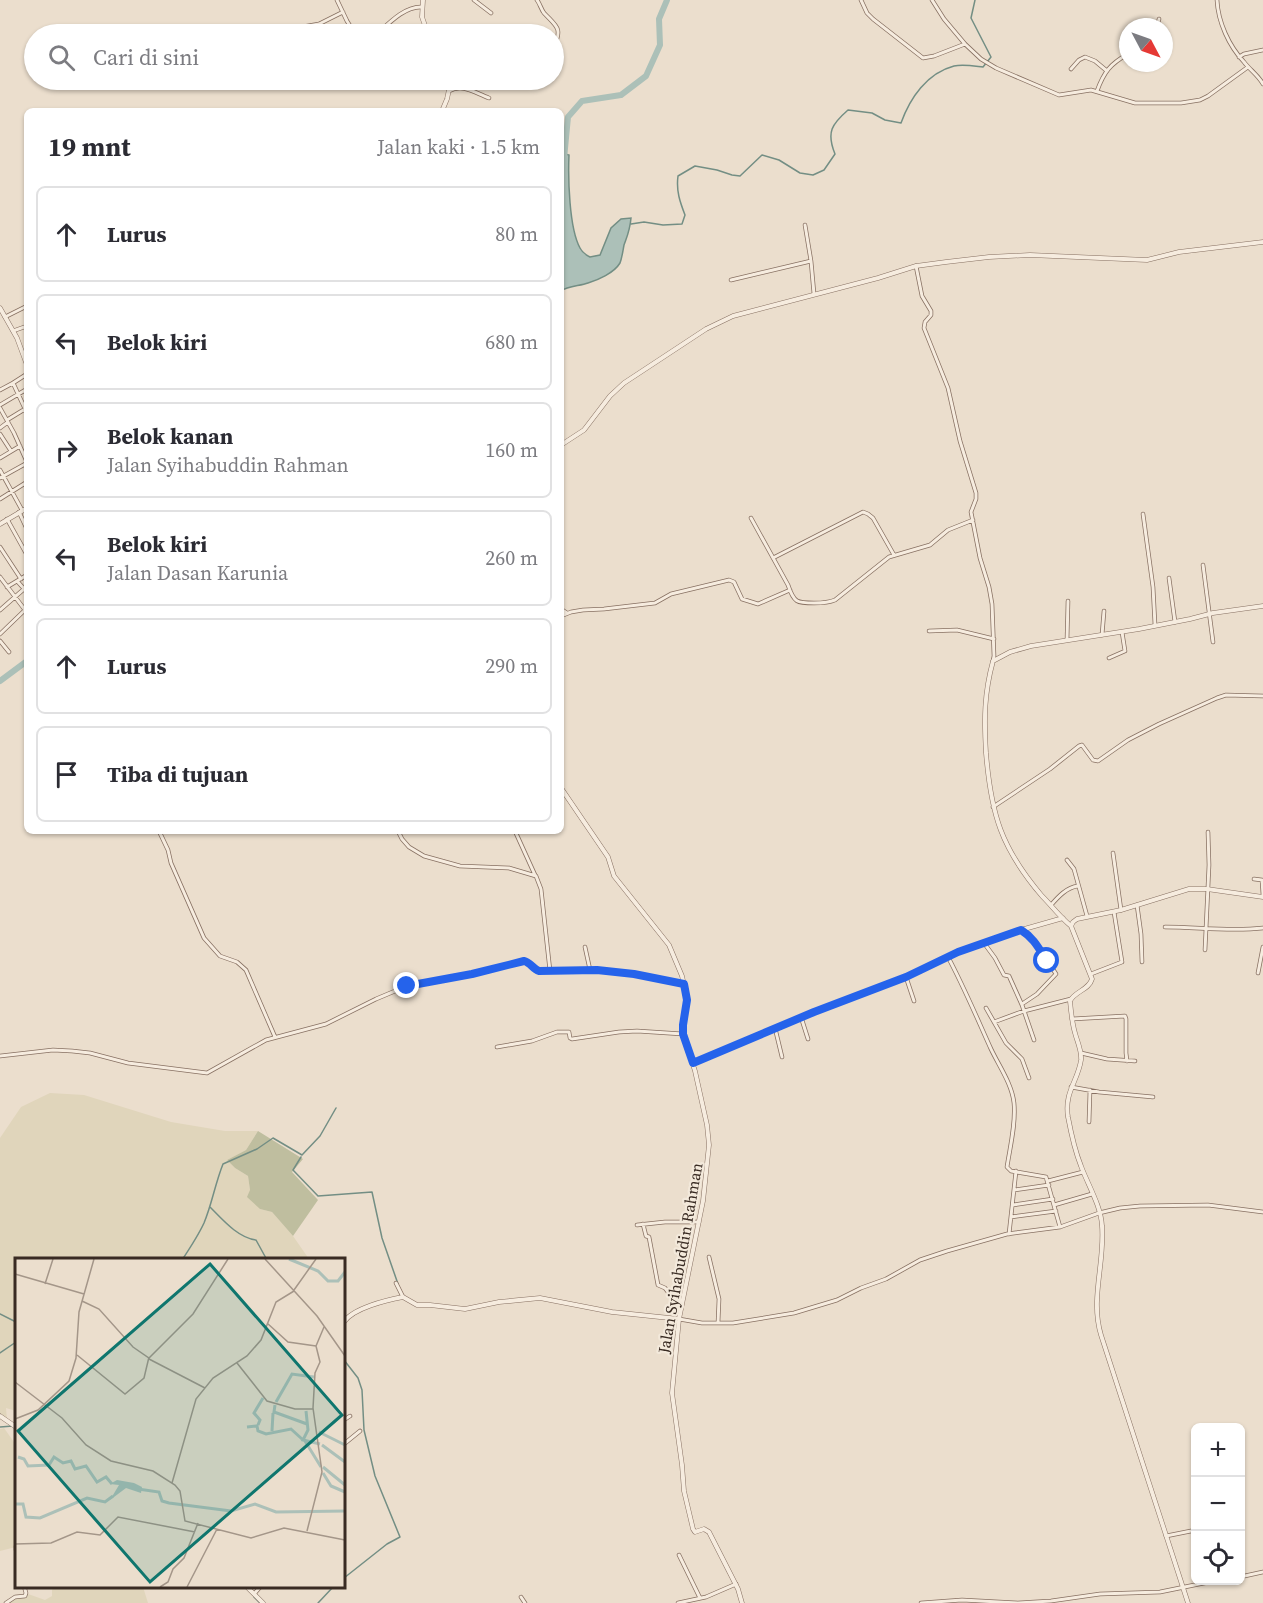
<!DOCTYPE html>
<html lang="id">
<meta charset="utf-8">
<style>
body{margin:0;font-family:"Source Serif 4",serif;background:#f7f7f7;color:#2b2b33}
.controls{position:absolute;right:18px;bottom:18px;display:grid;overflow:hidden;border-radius:9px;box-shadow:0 2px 4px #0004}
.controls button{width:54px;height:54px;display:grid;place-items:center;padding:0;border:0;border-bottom:2px solid #e1e1e2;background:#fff;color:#2b2b33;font:30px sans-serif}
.compass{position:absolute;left:1119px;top:18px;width:54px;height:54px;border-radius:50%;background:#fff;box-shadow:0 2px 4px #0004;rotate:131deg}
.stop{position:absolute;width:18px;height:18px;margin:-14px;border:4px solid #2563eb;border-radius:50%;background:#fff}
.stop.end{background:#2563eb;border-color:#fff;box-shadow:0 2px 6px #0008}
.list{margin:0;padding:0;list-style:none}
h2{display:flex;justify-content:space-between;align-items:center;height:78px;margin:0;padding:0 24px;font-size:26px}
h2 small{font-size:20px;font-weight:400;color:#7c7c81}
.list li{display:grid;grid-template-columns:39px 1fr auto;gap:18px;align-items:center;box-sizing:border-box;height:96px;margin:0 12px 12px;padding:0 12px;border:2px solid #e1e1e2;border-radius:9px}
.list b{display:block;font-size:22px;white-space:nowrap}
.list p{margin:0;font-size:20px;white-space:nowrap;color:#7c7c81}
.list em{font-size:20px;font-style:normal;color:#7c7c81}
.icon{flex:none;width:33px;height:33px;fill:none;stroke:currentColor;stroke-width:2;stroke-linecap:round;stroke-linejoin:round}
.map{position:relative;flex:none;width:1263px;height:1603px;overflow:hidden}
.search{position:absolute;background:#fff;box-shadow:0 2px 4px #0004;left:24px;top:24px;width:540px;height:66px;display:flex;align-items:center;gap:15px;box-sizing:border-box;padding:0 21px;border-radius:33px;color:#7c7c81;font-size:22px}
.panel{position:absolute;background:#fff;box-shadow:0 2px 4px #0004;left:24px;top:108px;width:540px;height:726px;border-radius:9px}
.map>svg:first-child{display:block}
</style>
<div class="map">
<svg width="1263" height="1603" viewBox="0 0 1263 1603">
<rect width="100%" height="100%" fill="#ebdecd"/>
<!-- farmland -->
<path fill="#e0d5bb" d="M50,1093L84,1095L171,1122L225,1131H258L246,1150L227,1160L235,1168L248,1176L250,1190L260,1209L272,1212L293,1236L309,1259L16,1260V1411L6,1408L7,1420L0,1416V1138L21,1107Z
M4,1428L16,1445V1547L0,1551V1429Z
M55,1586L143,1587L148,1603H7L16,1596L23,1598L28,1594L45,1600L52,1596V1590Z"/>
<!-- cemetery -->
<path fill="#bfbe9f" d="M258,1131L303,1159L292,1172L318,1200L293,1236L272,1212L260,1209L247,1197L250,1190L248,1176L235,1168L227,1160L246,1150Z"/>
<!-- water -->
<path fill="#acc0b8" stroke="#738e84" stroke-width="1.5" d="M561,153L569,155C568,177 569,228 580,248C582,252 586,255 590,257L600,255L611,228L621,219L631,218C630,230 628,234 624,245C623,250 622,258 620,263C614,273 598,280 588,283C580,286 568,286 561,291Z"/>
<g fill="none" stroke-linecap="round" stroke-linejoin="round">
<!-- stream -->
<path stroke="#738e84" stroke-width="1.5" d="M631,224L644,222L663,225L682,224L685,215C680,202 676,191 678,176L695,166L717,170L732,175L740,176L762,155L779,160L800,173L813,175L824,170L835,154C826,132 832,124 848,110L872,113L885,120L901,123C910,98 927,73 954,66C963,64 974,66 983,67L991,57L971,18L975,0
M301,1157L293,1170L318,1196L372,1192L382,1238L398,1284
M210,1207C222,1219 238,1238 256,1240L267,1260
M182,1260C190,1248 198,1236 204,1223C212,1204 215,1184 223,1164L257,1149L273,1138L302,1155L320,1136L336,1108
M0,1314L16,1322
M0,1353L16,1342
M344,1360L358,1378L362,1390L364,1430L375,1476L400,1537L387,1544L344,1578
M0,1427L13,1426
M254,1597L260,1603
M318,1603L334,1586"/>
<!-- river -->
<path stroke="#acc0b8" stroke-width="6" d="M564,159L568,117L582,101L621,95L646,76L660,45L659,19L667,0
M0,681L27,661"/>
<!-- minor casing -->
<g stroke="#877062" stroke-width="4.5">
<path id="minor" d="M337,0L347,21L355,34
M474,0L491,13
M537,0C540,4 541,9 544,13C556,26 563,28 554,46
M861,0L867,13L873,19L923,58L934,56L965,44
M932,0L944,19L965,44L981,59L996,68L1059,95L1091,90L1135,103H1181L1200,100L1208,96L1248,67
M1217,0C1218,22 1229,46 1244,62C1250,70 1258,75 1263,84
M1157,27L1159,19
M290,34L302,27L319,24L343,12
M377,34C389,23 405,6 422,7
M1239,57L1244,54L1263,50
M1071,69L1079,60L1085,57L1095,61L1107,71
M449,91C463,83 475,93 489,98
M1097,91C1104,72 1110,64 1128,54
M805,225L811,261L814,294
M916,266L922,296L931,311V315L925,322L924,328L948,388L960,441L976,493V499L971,512L980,558L989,587L992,604L994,656L993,661
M731,280L811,261
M5,317L27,306
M13,331L27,326
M27,374L13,383L27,413
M0,390L13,383
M0,405L27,389
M0,408L14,433L27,462
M7,420L25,409
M0,428L8,422
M0,434L11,451
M0,458L20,446
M0,470L22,510
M0,478L27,463
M0,499L27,482
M19,512L27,529
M1143,514L1153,587L1155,625
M751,518L788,585C794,603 797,603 814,603C822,603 828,603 835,600L889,557L930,545L948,530L973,520
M7,519L27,555
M0,547L21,579
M773,558L863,512L868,514L873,518L894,555
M1203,565L1213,642
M0,577L25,610
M1169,578L1175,622
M17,581L27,592
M7,587L27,575
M561,609L567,613
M0,610L24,589
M561,616L571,612L583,610L604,609L655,603L671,594L729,580L734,582L742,599L758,604L790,590
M929,631L957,630L994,639
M0,634L27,608
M1102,635L1104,611
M1067,640L1068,601
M0,641L9,652
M1109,658L1125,651L1122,632
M993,807L1050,769L1079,746L1082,745L1093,760L1098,761L1128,740L1159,724L1217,698L1226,695L1263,696
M159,831L168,850L171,863L204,938L220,956L237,962L246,970L275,1037
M398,831L402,839L409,847L424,856L460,866L509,868L536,876L541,889L550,971L597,970L620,972L683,984
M515,831L535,875
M1113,853L1121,910
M1067,860L1074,869L1087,916
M1254,879L1262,880L1263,895
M1051,905C1058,897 1067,887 1078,886
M1137,905L1141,934L1142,962
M1165,927C1198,927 1230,932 1263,928
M1021,930L1028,934L1035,941L1056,974L1037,994L1022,1004
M984,943L995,958L1004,975L1009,976L1022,1005L1034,1040
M585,947L590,970
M1205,950L1209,865L1208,832
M948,957C964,987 977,1018 991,1049C999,1066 1012,1084 1014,1103C1016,1124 1010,1147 1007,1167L1011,1171L1046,1177L1060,1227
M1258,973L1263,947
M1091,974L1122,962L1114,912
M906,977L914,1001
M986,1008L1006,1043L1022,1059L1029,1078
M801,1017L808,1039
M1072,1019L1125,1016L1126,1019V1053L1127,1061
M994,1022L1024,1011L1071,999
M775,1028L782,1057
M497,1047L532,1041L557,1032H569L570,1038L572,1039L619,1032L637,1031L683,1034
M1081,1053L1107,1059L1135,1061
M0,1056L53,1050L72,1051L90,1053L128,1063L207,1073L266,1040L326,1024L376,999L407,986L472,974L524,961C535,963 531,971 550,971
M1071,1087L1099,1092L1153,1097
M1089,1122L1090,1090
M1048,1181L1083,1172
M1014,1190L1049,1185
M1013,1205L1053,1199
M1054,1205L1092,1194
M1011,1217L1056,1211
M643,1224L646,1236L649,1237L658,1285L665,1288L672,1297L682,1301
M637,1225L665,1222H699
M1009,1234L1016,1171
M709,1257L719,1299L718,1323
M396,1283L403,1297
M679,1319L702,1323H733L794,1313L837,1300L861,1288L886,1279L920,1260L947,1251L1007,1234L1060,1227L1099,1213L1120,1208L1140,1206L1208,1205L1263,1212
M344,1420L350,1416
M344,1444L360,1431
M1166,1536L1196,1530
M16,1546V1550
M679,1555L700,1598
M1240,1577L1263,1572
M254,1594L261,1586
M521,1597L525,1603
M6,1603L15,1597L25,1596L26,1593L24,1586
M678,1603L706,1597L736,1584
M921,1603L962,1600L1018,1603L1051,1601L1100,1594L1160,1592L1219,1580"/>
</g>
<!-- tertiary casing -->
<g stroke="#877062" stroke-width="5">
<path id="tertiary" d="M423,0L422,17L428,34
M442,111L447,99L451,80
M0,308L17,338L27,365
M561,445L584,430L610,396L624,383L706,329L733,316L878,278L916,266L946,262L989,257L1030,255L1147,260L1179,252L1263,242
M0,524L27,508
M561,788L608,857L614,876L669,945L682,976L686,994L687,1000L683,1025V1034L695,1071L707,1125L709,1145L703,1201L679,1319L672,1393L682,1465L684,1491L693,1529L695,1532L704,1529L709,1532L738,1589L742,1603
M1071,926C1060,917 1052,906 1042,896C1001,848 991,814 986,753C984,719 984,694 993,661L1010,652L1031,646L1139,629L1190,619L1213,613L1263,606
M693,1063L804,1016L906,977L958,952L1014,932L1063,918
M344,1322C353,1308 387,1300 403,1297L417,1305H430L465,1309L499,1302L540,1298L612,1312L679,1319
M0,1416L16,1427
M246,1586L263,1603
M1188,1603L1101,1335C1090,1299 1105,1263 1102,1226C1101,1206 1088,1185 1081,1166C1075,1151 1071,1133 1068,1117C1064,1092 1078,1081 1081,1060C1082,1051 1077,1041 1075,1033C1072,1023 1071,1012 1070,1001C1075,991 1089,990 1092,979L1071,926L1073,922L1077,919L1121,910L1189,889H1207L1263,897"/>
</g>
<!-- minor -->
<use href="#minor" stroke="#f6ecdf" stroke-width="3"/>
<!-- tertiary -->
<use href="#tertiary" stroke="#f6ecdf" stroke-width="4"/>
</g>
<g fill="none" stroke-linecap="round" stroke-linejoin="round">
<!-- route -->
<path stroke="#2563eb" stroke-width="8" d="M407,986L472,974L524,961C530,962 533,969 539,971L597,970L634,974L684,984L687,1000L683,1025V1034L693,1063L814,1012L906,977L958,952L1021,930C1034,938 1039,949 1047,961"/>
</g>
<g text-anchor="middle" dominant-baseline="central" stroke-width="4.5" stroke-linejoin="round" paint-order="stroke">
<!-- street labels -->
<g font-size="16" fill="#392b23" stroke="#f3e9db">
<text transform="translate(680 1258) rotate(-80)">Jalan Syihabuddin Rahman</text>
</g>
</g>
<!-- overview -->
<g transform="translate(15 1258)">
<rect width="330" height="330" fill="#ebdecd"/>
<path d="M102,222L119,225L127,229L126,235L111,230L95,242L104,227L95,226Z" fill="#acc0b8"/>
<path fill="none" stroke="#acc0b8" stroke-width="3" d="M274,1L303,13L313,23H323L330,14M261,144L277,116L299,119M260,147L259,154L292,166M291,153L293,172L288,182L305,186M243,167L245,162L239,155L248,140M232,169L242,168L243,173L251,176L276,171L287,181M257,173L258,155M304,174L330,187M290,183L306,209M307,187L330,204M3,199L9,201L13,208L34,207L39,199L48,205L56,203L60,211L71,208L82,224L91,219L97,226M308,209L330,227M308,215L316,228L330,234M123,231L144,234L147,243L154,245L216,253L240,246L261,254L330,253M0,246H8L11,259L25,260L72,240L90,244L98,238"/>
<path fill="none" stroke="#a49689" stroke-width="1.5" d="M250,1L302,58L330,98M0,16L69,36M30,26L38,1M279,32L301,1M67,43L84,51L118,89L134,100L178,56L213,1M252,65L273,84L301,88M62,97L110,136L129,120L134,99M134,101L190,130M222,105L252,143L280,151H298M0,124L47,160L71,187L96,203L138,213L160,227L165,233L170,263L236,280L269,270L330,282M0,161L23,152L54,123L61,100L64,54L79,1M157,225L181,141L198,120L232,98L246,82L261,44L279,33M292,273L307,214L298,150L300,115L305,104L301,88L309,69M0,286L36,285L62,274L85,277L103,259L180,274M145,329L153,324L158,311L169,300L183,265M172,329L202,271"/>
<path fill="#0f766e" fill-opacity="0.15" stroke="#0f766e" stroke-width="3" d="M195,6L327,157L135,324L3,173Z"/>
<rect width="330" height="330" fill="none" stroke="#392b23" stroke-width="3"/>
</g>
</svg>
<div class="controls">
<button>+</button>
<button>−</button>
<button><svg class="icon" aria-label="locate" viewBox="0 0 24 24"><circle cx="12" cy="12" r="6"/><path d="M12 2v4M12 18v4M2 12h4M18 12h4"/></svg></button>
</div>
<svg class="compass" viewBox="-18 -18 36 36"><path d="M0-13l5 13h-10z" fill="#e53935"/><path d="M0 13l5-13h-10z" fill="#7c7c81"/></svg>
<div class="stop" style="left:1047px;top:961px"></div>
<div class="stop end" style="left:407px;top:986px"></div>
<div class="search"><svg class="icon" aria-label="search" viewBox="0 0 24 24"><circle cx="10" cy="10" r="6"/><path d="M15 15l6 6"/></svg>Cari di sini</div>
<section class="panel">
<h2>19 mnt<small>Jalan kaki · 1.5 km</small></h2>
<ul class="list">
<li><svg class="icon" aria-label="ahead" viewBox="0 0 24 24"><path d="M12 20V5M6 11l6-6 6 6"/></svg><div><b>Lurus</b></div><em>80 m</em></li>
<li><svg class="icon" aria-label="left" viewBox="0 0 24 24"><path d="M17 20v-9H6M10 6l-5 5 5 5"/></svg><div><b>Belok kiri</b></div><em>680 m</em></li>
<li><svg class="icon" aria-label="right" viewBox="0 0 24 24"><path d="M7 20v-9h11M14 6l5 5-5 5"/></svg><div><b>Belok kanan</b><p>Jalan Syihabuddin Rahman</p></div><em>160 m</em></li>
<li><svg class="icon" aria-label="left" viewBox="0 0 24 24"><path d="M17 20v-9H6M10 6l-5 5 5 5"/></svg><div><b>Belok kiri</b><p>Jalan Dasan Karunia</p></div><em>260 m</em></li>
<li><svg class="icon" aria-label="ahead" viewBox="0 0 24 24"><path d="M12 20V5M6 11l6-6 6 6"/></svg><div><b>Lurus</b></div><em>290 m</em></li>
<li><svg class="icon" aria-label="arrive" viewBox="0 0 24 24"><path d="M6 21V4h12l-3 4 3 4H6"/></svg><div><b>Tiba di tujuan</b></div></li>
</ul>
</section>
</div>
